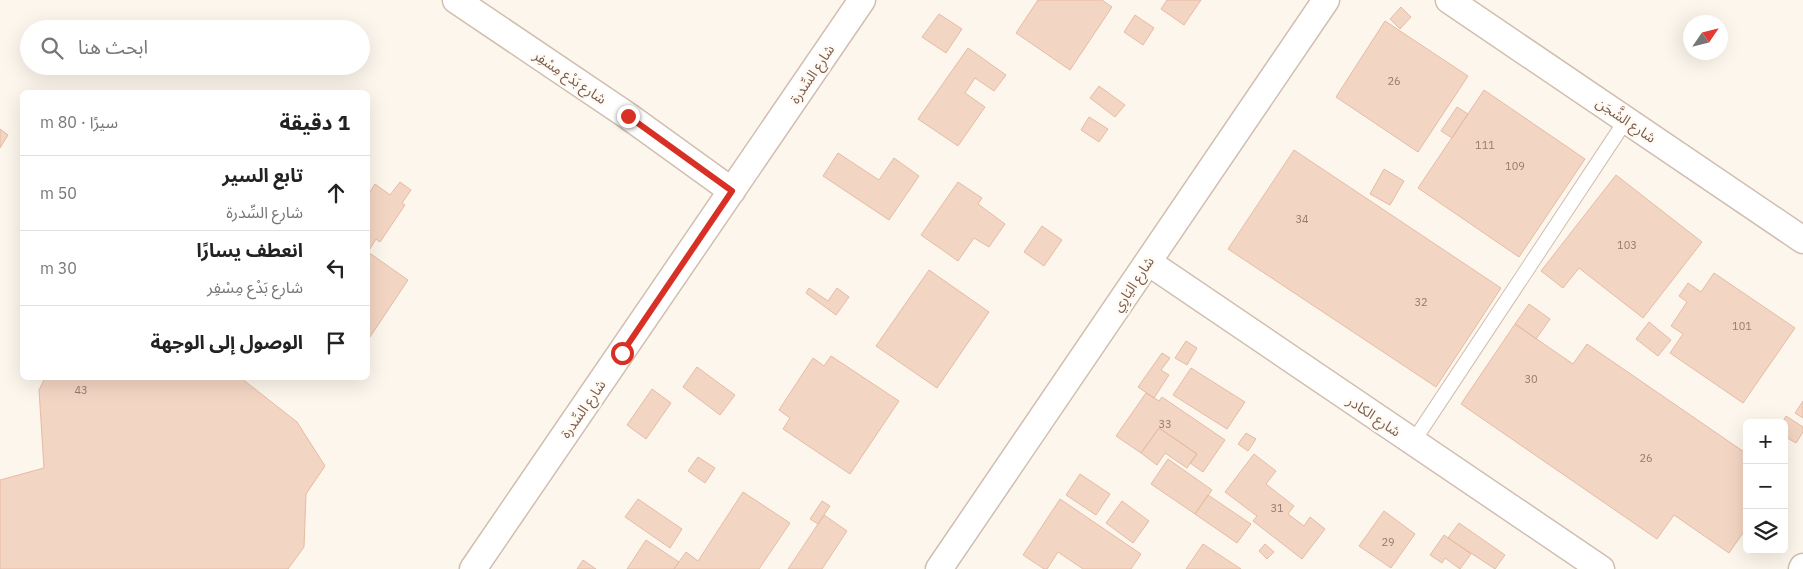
<!DOCTYPE html>
<html lang="ar">
<meta charset="utf-8">
<style>
body{margin:0;font-family:"IBM Plex Sans","Noto Sans Arabic",sans-serif;background:#f2f2f2;color:#222;direction:rtl}
.controls{position:absolute;right:15px;bottom:15px;display:grid;overflow:hidden;border-radius:8px;box-shadow:0 5px 20px #0002}
.controls button{width:45px;height:45px;display:grid;place-items:center;padding:0;border:0;border-bottom:1px solid #e0e0e0;background:#fff;color:#222;font:25px sans-serif}
.compass{position:absolute;left:1683px;top:15px;width:45px;height:45px;border-radius:50%;background:#fff;box-shadow:0 5px 20px #0002;rotate:55deg}
.stop{position:absolute;width:15px;height:15px;margin:-11px;border:4px solid #d93025;border-radius:50%;background:#fff}
.stop.end{background:#d93025;border-color:#fff;box-shadow:0 1px 5px #0008}
.list{margin:0;padding:0;list-style:none}
h2{display:flex;justify-content:space-between;align-items:center;height:65px;margin:0;padding:0 20px;font-size:21px}
h2 small{font-size:16px;font-weight:400;color:#767676}
.list li{display:grid;grid-template-columns:32px 1fr auto;gap:15px;align-items:center;box-sizing:border-box;height:75px;padding:0 20px;border-top:1px solid #e0e0e0}
.list b{display:block;font-size:19px;white-space:nowrap}
.list p{margin:0;font-size:16px;white-space:nowrap;color:#767676}
.list em{font-size:16px;font-style:normal;color:#767676}
.icon{flex:none;width:28px;height:28px;fill:none;stroke:currentColor;stroke-width:2;stroke-linecap:round;stroke-linejoin:round}
.map{position:relative;flex:none;width:1803px;height:569px;overflow:hidden;direction:ltr}
.search{position:absolute;background:#fff;box-shadow:0 5px 20px #0002;left:20px;top:20px;width:350px;height:55px;display:flex;align-items:center;gap:12px;box-sizing:border-box;padding:0 18px;border-radius:28px;color:#767676;font-size:19px}
.panel{position:absolute;background:#fff;box-shadow:0 5px 20px #0002;left:20px;top:90px;width:350px;height:290px;border-radius:8px;direction:rtl}
.map>svg:first-child{display:block}
</style>
<div class="map">
<svg width="1803" height="569" viewBox="0 0 1803 569">
<rect width="100%" height="100%" fill="#fdf6ec"/>
<!-- building -->
<path fill="#f3d5c3" stroke="#e6bba3" d="M1038,0H1102L1112,7L1070,70L1016,33Z
M1167,0H1201L1184,25L1161,9Z
M1401,7L1411,17L1400,29L1390,19Z
M939,14L962,29L946,53L922,37Z
M1135,15L1154,28L1143,45L1124,32Z
M1385,21L1468,76L1418,152L1336,97Z
M968,48L1006,75L994,91L975,78L965,93L985,107L958,146L918,119Z
M1099,86L1125,105L1115,117L1090,98Z
M1484,90L1585,159L1519,257L1418,188Z
M1457,107L1468,114L1452,138L1441,131Z
M1089,117L1108,129L1099,142L1081,130Z
M0,129L8,135L0,148Z
M1294,150L1501,288L1436,387L1228,249Z
M838,153L879,180L894,158L919,176L889,220L823,176Z
M1384,169L1404,181L1390,205L1370,194Z
M1616,175L1702,242L1643,318L1579,268L1563,288L1541,271Z
M400,182L411,190L402,203L405,205L380,242L376,239L368,252V195L375,184L390,195Z
M958,182L982,198L978,204L1005,224L989,247L974,238L958,261L921,235Z
M1042,226L1062,240L1044,266L1024,252Z
M368,252L408,280L368,340Z
M929,270L989,312L937,388L876,346Z
M1714,273L1795,328L1743,403L1670,353L1683,334L1671,326L1687,302L1679,296L1688,283L1701,292Z
M809,288L828,301L837,288L849,297L836,315L806,293Z
M1529,304L1550,319L1536,339L1515,324Z
M1649,322L1671,340L1658,356L1636,339Z
M1515,324L1573,364L1587,344L1747,454V527L1729,553L1674,515L1657,539L1461,404Z
M1186,341L1197,348L1187,365L1175,358Z
M1162,353L1170,358L1161,370L1169,375L1154,398L1138,387Z
M831,356L899,401L850,474L783,429L790,418L779,410L813,358L824,366Z
M697,367L735,395L720,415L683,387Z
M1191,368L1245,402L1227,429L1173,395Z
M45,378H241L297,422L325,466L306,494L304,547L288,569H0V480L44,468L39,390Z
M652,389L671,403L646,439L627,425Z
M1146,393L1159,401L1162,397L1225,440L1203,472L1190,463L1197,454L1159,428L1141,453L1116,436Z
M1803,401V418L1795,413Z
M1786,416L1803,427V432L1796,443L1784,436V423H1782Z
M1159,428L1197,454L1187,468L1165,453L1157,465L1141,453Z
M1246,433L1256,439L1248,451L1238,444Z
M1254,454L1276,471L1266,484L1294,506L1288,514L1304,526L1310,517L1325,529L1302,559L1253,521L1257,516L1225,492Z
M698,457L715,468L705,483L688,471Z
M1168,459L1212,490L1195,514L1151,484Z
M1080,474L1110,494L1096,515L1066,495Z
M743,492L790,523L759,569H674L686,552L698,561Z
M1208,495L1251,524L1237,543L1195,514Z
M638,499L682,529L670,548L625,517Z
M1060,499L1141,554L1131,569H1083L1058,552L1047,569H1044L1023,555Z
M822,501L830,506L818,524L810,519Z
M1122,501L1149,521L1133,543L1106,523Z
M1384,511L1415,534L1391,568L1359,546Z
M824,515L847,531L822,569H788Z
M1459,523L1505,555L1495,569L1448,538Z
M1444,535L1471,554L1460,569L1445,558L1442,563L1430,555Z
M646,540L679,562L674,569H627Z
M1203,544L1241,569H1186Z
M1265,544L1274,552L1267,559L1259,551Z
M583,560L596,569H577Z"/>
<g fill="none" stroke-linecap="round" stroke-linejoin="round">
<!-- service casing -->
<g stroke="#d1beb0" stroke-width="16">
<path id="service" d="M1413,442L1626,120"/>
</g>
<!-- minor casing -->
<g stroke="#d1beb0" stroke-width="29">
<path id="minor" d="M456,0L628,116L732,191
M1449,0L1803,240
M1148,262L1601,569
M473,569L862,0
M939,569L1326,0
M1802,569L1803,567"/>
</g>
<!-- service -->
<use href="#service" stroke="#fff" stroke-width="14"/>
<!-- minor -->
<use href="#minor" stroke="#fff" stroke-width="26"/>
</g>
<g fill="none" stroke-linecap="round" stroke-linejoin="round">
<!-- route -->
<path stroke="#d93025" stroke-width="6" d="M622,353L732,191L628,116"/>
</g>
<g text-anchor="middle" dominant-baseline="central" stroke-width="5" stroke-linejoin="round" paint-order="stroke">
<!-- number labels -->
<g font-size="11" fill="#987a6a">
<text x="1394" y="81">26</text>
<text x="1485" y="145">111</text>
<text x="1515" y="166">109</text>
<text x="1302" y="219">34</text>
<text x="1627" y="245">103</text>
<text x="1421" y="302">32</text>
<text x="1742" y="326">101</text>
<text x="1531" y="379">30</text>
<text x="81" y="390">43</text>
<text x="1165" y="424">33</text>
<text x="1646" y="458">26</text>
<text x="1277" y="508">31</text>
<text x="1388" y="542">29</text>
</g>
<!-- street labels -->
<g font-size="14" fill="#7a5c4d" stroke="#fffaf3">
<text transform="translate(812 74) rotate(-56)">شارع السِّدرة</text>
<text transform="translate(570 77) rotate(34)">شارع بَدْع مِسْفِر</text>
<text transform="translate(1626 120) rotate(34)">شارع الشَّجَن</text>
<text transform="translate(1133 284) rotate(-56)">شارع اليَارِي</text>
<text transform="translate(583 409) rotate(-55)">شارع السِّدرة</text>
<text transform="translate(1374 416) rotate(34)">شارع الكادر</text>
</g>
</g>
</svg>
<div class="controls">
<button>+</button>
<button>−</button>
<button><svg class="icon" aria-label="layers" viewBox="0 0 24 24"><path d="M12 4l9 5-9 5-9-5zM3 14l9 5 9-5"/></svg></button>
</div>
<svg class="compass" viewBox="-18 -18 36 36"><path d="M0-13l5 13h-10z" fill="#e53935"/><path d="M0 13l5-13h-10z" fill="#767676"/></svg>
<div class="stop" style="left:622px;top:353px"></div>
<div class="stop end" style="left:628px;top:116px"></div>
<div class="search"><svg class="icon" aria-label="search" viewBox="0 0 24 24"><circle cx="10" cy="10" r="6"/><path d="M15 15l6 6"/></svg>ابحث هنا</div>
<section class="panel">
<h2>1 دقيقة<small>سيرًا · 80 m</small></h2>
<ul class="list">
<li><svg class="icon" aria-label="ahead" viewBox="0 0 24 24"><path d="M12 20V5M6 11l6-6 6 6"/></svg><div><b>تابع السير</b><p>شارع السِّدرة</p></div><em>50 m</em></li>
<li><svg class="icon" aria-label="left" viewBox="0 0 24 24"><path d="M17 20v-9H6M10 6l-5 5 5 5"/></svg><div><b>انعطف يسارًا</b><p>شارع بَدْع مِسْفِر</p></div><em>30 m</em></li>
<li><svg class="icon" aria-label="arrive" viewBox="0 0 24 24"><path d="M6 21V4h12l-3 4 3 4H6"/></svg><div><b>الوصول إلى الوجهة</b></div></li>
</ul>
</section>
</div>
